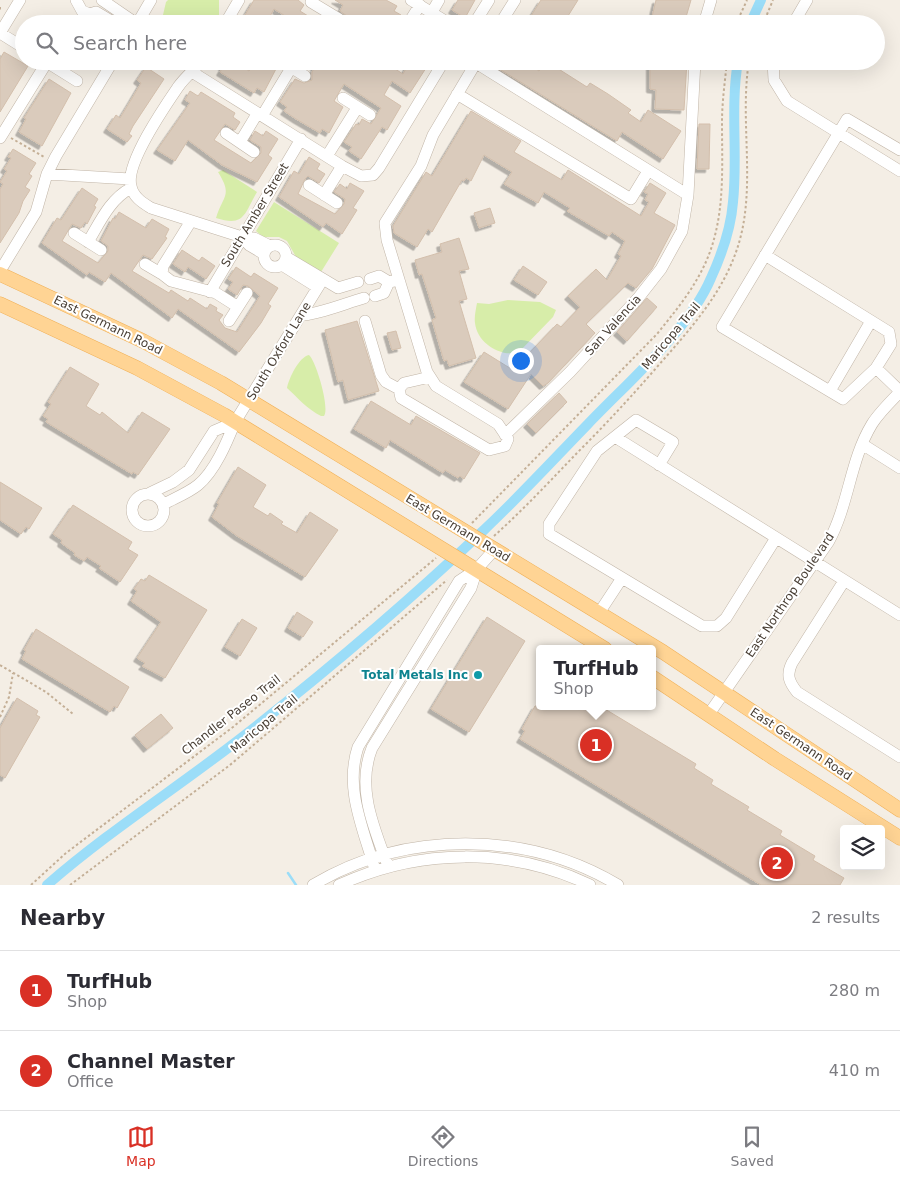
<!DOCTYPE html>
<style>
body{margin:0;font-family:"DejaVu Sans",sans-serif;background:#f7f7f7;color:#2b2b33}
.controls{position:absolute;right:15px;bottom:15px;display:grid;overflow:hidden;border-radius:5px;box-shadow:0 5px 20px #0002}
.controls button{width:45px;height:45px;display:grid;place-items:center;padding:0;border:0;border-bottom:1px solid #e1e1e2;background:#fff;color:#2b2b33;font:25px sans-serif}
.you{position:absolute;left:520px;top:360px;width:18px;height:18px;margin:-12px;border:4px solid #fff;border-radius:50%;background:#1a73e8;box-shadow:0 0 0 8px #1a73e833}
.badge{display:grid;place-items:center;width:32px;height:32px;border-radius:50%;background:#d93025;color:#fff;font-size:16px;font-weight:700}
.pin{position:absolute;translate:-50% -50%;border:2px solid #fff;box-shadow:0 1px 5px #0006}
.popup{position:absolute;left:536px;top:645px;width:120px;height:65px;box-sizing:border-box;display:grid;place-content:center;border-radius:5px;background:#fff;filter:drop-shadow(0 1px 4px #0005);font-size:16px;white-space:nowrap;color:#7c7c81}
.popup b{font-size:19px;color:#2b2b33}
.popup::after{content:'';position:absolute;left:50%;top:100%;margin-left:-10px;border:10px solid transparent;border-top-color:#fff}
.list{margin:0;padding:0;list-style:none}
h2{display:flex;justify-content:space-between;align-items:center;height:65px;margin:0;padding:0 20px;font-size:21px}
h2 small{font-size:16px;font-weight:400;color:#7c7c81}
.list li{display:grid;grid-template-columns:32px 1fr auto;gap:15px;align-items:center;box-sizing:border-box;height:80px;padding:0 20px;border-top:1px solid #e1e1e2}
.list b{display:block;font-size:19px;white-space:nowrap}
.list p{margin:0;font-size:16px;white-space:nowrap;color:#7c7c81}
.list em{font-size:16px;font-style:normal;color:#7c7c81}
.icon{flex:none;width:28px;height:28px;fill:none;stroke:currentColor;stroke-width:2;stroke-linecap:round;stroke-linejoin:round}
.map{position:relative;flex:none;width:900px;height:885px;overflow:hidden}
.search{position:absolute;background:#fff;box-shadow:0 5px 20px #0002;left:15px;right:15px;top:15px;height:55px;display:flex;align-items:center;gap:12px;box-sizing:border-box;padding:0 18px;border-radius:28px;color:#7c7c81;font-size:19px}
.sheet{height:225px;background:#fff}
nav{display:flex;justify-content:space-around;align-items:center;box-sizing:border-box;height:70px;border-top:1px solid #e1e1e2;background:#fff;font-size:14px;color:#7c7c81}
nav a{display:grid;justify-items:center;gap:2px}
nav .on{color:#d93025}
.map>svg:first-child{display:block}
</style>
<div class="map">
<svg width="900" height="885" viewBox="0 0 900 885">
<defs>
<filter id="shadow"><feDropShadow dx="-3.5" dy="3.5" stdDeviation="0" flood-color="#0004"/></filter>
</defs>
<rect width="100%" height="100%" fill="#f4eee5"/>
<!-- green -->
<path fill="#d7eda9" d="M168,0H219V15L213,24H155L163,15L166,2Z
M223,170L257,192C244,214 245,227 216,218C223,195 233,196 218,172Z
M274,202L339,243L321,272L296,257L287,241L279,237H263L256,231Z
M508,300L540,302L556,310L553,317L519,352C501,358 477,343 475,323C474,317 476,309 477,303L489,304Z
M309,355C316,361 330,408 324,416H321C307,409 298,398 287,388C289,378 299,357 309,355Z"/>
<g fill="none" stroke-linecap="round" stroke-linejoin="round">
<!-- stream -->
<path stroke="#9bddf8" stroke-width="2.5" d="M288,873L296,885"/>
<!-- canal -->
<path stroke="#9bddf8" stroke-width="10" d="M750,24L761,0
M47,885C110,830 180,786 245,735C328,670 409,601 485,529C521,495 554,459 588,424C627,383 689,330 711,278C722,254 731,228 733,202C738,155 730,108 738,61"/>
</g>
<!-- building -->
<path fill="#dacbbc" stroke="#d3bfac" filter="url(#shadow)" d="M254,0H298L304,5L300,11L321,24H298L274,9L266,24H242L244,21L242,20Z
M335,0H386L397,6L394,11L401,15L396,24H348L351,19L340,11L343,5Z
M458,0H475L465,18L452,10Z
M541,0H578L563,24H526Z
M656,0H691L684,24H659L651,21Z
M4,52L28,66L0,112V59Z
M214,61H233L249,71L256,61H269L277,67L264,92L257,88L254,93L220,72L223,67Z
M305,61H329L337,66L340,61H383L403,74L410,61H423L421,65L426,68L410,93L392,81L384,95L401,106L387,130L382,127L361,159L349,151L352,147L344,142L356,124L359,125L362,119L371,124L381,108L344,84L334,101L343,107L329,133L322,129L320,133L296,119L284,111L287,107L280,102L295,79L304,83L312,80V72L315,67Z
M499,61H524L539,71L546,61L587,87L590,83L608,94L631,110L628,113L641,122L648,110L681,131L663,159L622,132L617,141L496,67Z
M650,61H687L684,110L655,109L656,90L650,89Z
M146,67L164,79L133,126L129,134L132,136L127,142L107,129L116,115L120,118L131,100L141,83L137,80Z
M49,79L71,93L42,146L19,132L26,119L24,118Z
M190,91L198,96L201,92L235,113L233,117L240,122L235,130L225,124L214,140L251,163L261,153V147L250,140L255,131L263,136L266,131L278,139L268,155L272,158L257,182L222,165L188,140L175,161L157,150L190,103L185,100Z
M471,111L521,141L514,152L562,180L568,170L641,216L649,202L645,200L648,194L644,192L650,183L666,193L654,213L675,225L652,269L636,288L628,283L586,324L595,333L548,383L543,386L531,374L508,409L464,382L484,352L513,370L557,324L561,327L580,307L568,296L596,269L607,280L621,256L618,254L625,241L612,232L609,236L567,211L570,208L544,192L538,203L504,184L512,172L484,155L471,181L466,178L464,181L462,180L432,232L428,229L417,247L394,233L393,226L426,172L432,176Z
M699,124H710L709,169H697Z
M13,149L36,163L29,174L32,176L25,187L30,190L23,201L19,213L0,243V189L3,184L0,182L7,171L4,169L11,158L8,157Z
M309,157L320,164L317,169L325,174L319,183L308,176L305,179L298,194L335,214L344,204L345,199L334,192L340,184L347,189L350,183L364,191L353,208L357,210L342,234L326,223L323,227L279,197L294,171L299,174Z
M82,188L98,199L94,206L96,207L87,224L85,222L81,228L72,224L62,241L98,263L108,251V246L101,241L113,218L115,219L119,212L146,228L152,219L169,229L165,237L167,238L152,259L143,255L132,271L169,293L171,290L188,301L190,298L207,309L210,304L217,308L216,311L223,315L219,320L225,328L237,332L260,296L248,286L243,285L237,295L228,289L233,282L228,279L236,267L251,277L254,273L278,288L268,304L271,306L261,323L239,352L178,309L172,318L111,273L105,282L89,272L87,275L42,243L57,218L61,220Z
M490,208L495,223L479,228L474,213Z
M459,238L469,269L459,271L467,299L459,301L476,358L449,366L447,360L444,361L432,320L436,318L422,274L419,275L415,260L442,252L440,244Z
M182,250L199,261L202,257L215,266L206,279L188,267L185,272L173,264Z
M523,266L547,282L538,295L514,280Z
M647,298L657,307L627,341L617,332Z
M357,321L379,391L348,400L343,380L338,382L325,330Z
M396,331L401,348L392,350L387,333Z
M70,367L99,384L86,406L100,415L102,412L128,433L142,412L170,429L138,475L133,472L132,474L46,422L48,419L43,416L51,404L48,402Z
M559,393L567,402L536,433L527,424Z
M371,401L411,425L416,416L480,453L464,479L460,476L458,478L445,470L443,473L390,440L386,448L354,429Z
M238,467L266,485L253,507L268,516L270,513L283,522L281,524L297,533L310,512L338,530L305,577L237,536L212,517L219,504L217,503Z
M0,482L42,508L29,529L26,527L21,534L0,520Z
M73,505L132,542L128,549L138,555L120,582L99,568L101,566L87,557L84,561L74,555L75,553L61,543L62,540L53,534Z
M149,575L207,610L165,678L142,666L145,663L137,658L161,622L131,601L137,591L134,589L141,579L145,581Z
M297,612L313,622L303,637L288,628Z
M487,617L525,641L469,732L431,709Z
M242,619L257,628L240,656L225,647Z
M36,629L129,687L117,708L114,706L110,712L22,659L26,651L24,650Z
M17,698L38,711L36,715L40,717L5,778L0,775V728Z
M535,706H600L696,764L694,768L713,780L711,784L749,807L747,810L782,831L780,835L815,856L813,860L844,878L840,885H761L520,739L525,731L522,729Z
M161,714L173,728L147,749L135,735Z"/>
<g fill="none" stroke-linecap="round" stroke-linejoin="round">
<!-- minor casing -->
<g stroke="#c1b5a7" stroke-width="12">
<path id="minor" d="M76,0L82,11L90,14L96,12L116,24
M102,0L137,24
M411,0L450,24
M311,2L339,19
M432,12L439,0
M137,24L151,0
M225,24L239,0
M408,24L420,5
M474,24L489,0
M500,24L515,0
M704,24L711,0
M793,24L807,0
M0,33L20,0
M0,33L24,48
M45,61L77,81
M202,61C194,70 185,77 178,87C165,106 125,164 131,186C133,197 143,203 151,208L242,237L254,238L270,246
M281,61L305,76
M773,61L774,80L787,101L900,171
M476,63L688,195
M192,72L342,166L361,176L373,175L379,168L444,61
M457,94L631,199L648,171
M343,98L370,115
M262,116L291,68
M226,133L254,152
M0,138L47,62
M240,142L257,114
M327,156L357,108
M47,174L130,179
M309,185L337,203
M324,195L342,166
M191,221L163,266L162,274L171,281L216,293L238,307
M74,233L101,250
M242,237L249,245L264,254
M88,242C100,222 110,199 131,188
M264 256a11 11 0 1 1 22 0a11 11 0 1 1-22 0Z
M765,255L889,332L891,344L876,368L900,391
M286,257L338,288L358,282
M145,264L162,274
M282,265L317,287
M0,271L36,212L47,174L56,156L113,61
M370,279L379,276L389,282L399,280
M210,292L301,139
M375,296L384,293L389,282
M301,315C317,315 346,303 364,298
M229,321L247,293
M365,321L381,375L386,382L399,389
M876,368L843,399L722,327L847,119L900,150
M430,377L404,383L399,389L401,398L489,450L505,446L508,439L498,424L436,386L427,372L387,240L385,223L421,166L433,135L477,61
M830,391L871,321
M505,435L570,372L639,297L661,269L682,231L688,195L695,61
M615,437L900,615
M862,444L900,468
M659,465L673,442L636,420L597,451L549,524V534L702,626H717L726,618L776,538
M150,493L173,482L189,470L214,431L235,422
M132 510a16 16 0 1 1 32 0a16 16 0 1 1-32 0Z
M164,504C175,498 188,493 198,485C215,471 227,442 235,422L323,279
M844,581L792,663C786,675 789,682 797,692L900,757
M599,613L622,578
M709,714L829,541C849,504 850,460 872,424C879,413 890,402 900,392
M388,866C374,828 356,788 372,748L471,588L477,569
M375,870C364,830 344,789 358,747L459,581L477,569L494,550
M313,885C405,830 526,830 618,885
M339,885C419,848 511,847 590,885"/>
</g>
<!-- major casing -->
<g stroke="#f0b057" stroke-width="15">
<path id="major" d="M0,274L143,341L221,383L663,652L900,810
M0,304L137,368L224,415L605,649
M652,677L775,759L900,838"/>
</g>
<!-- path -->
<path stroke="#c4af96" stroke-width="2" stroke-dasharray="2.5 2.5" stroke-linecap="butt" d="M0,7V11
M736,24L747,0
M763,24L773,0
M11,138L44,157
M472,523L657,334C673,314 689,295 701,272C726,225 722,174 722,122C722,102 725,81 727,61
M494,536C523,510 550,481 577,453C605,425 631,397 657,367C693,326 730,286 742,231C754,175 740,117 749,61
M0,665L46,692L73,714
M0,717L9,697L13,673
M31,885L66,853L233,727L436,558
M70,885L230,765L447,580"/>
<!-- minor -->
<use href="#minor" stroke="#fff" stroke-width="11"/>
<!-- major -->
<use href="#major" stroke="#ffd494" stroke-width="14"/>
</g>
<!-- markers -->
<circle fill="#0f9aa8" stroke="#fff" stroke-width="2" cx="478" cy="675" r="5"/>
<g text-anchor="middle" dominant-baseline="central" stroke-width="4" stroke-linejoin="round" paint-order="stroke">
<!-- street labels -->
<g font-size="12" fill="#483e34" stroke="#fff">
<text transform="translate(255 215) rotate(-59)">South Amber Street</text>
<text transform="translate(108 325) rotate(26)">East Germann Road</text>
<text transform="translate(613 325) rotate(-48)">San Valencia</text>
<text transform="translate(671 336) rotate(-50)">Maricopa Trail</text>
<text transform="translate(279 351) rotate(-59)">South Oxford Lane</text>
<text transform="translate(458 528) rotate(31)">East Germann Road</text>
<text transform="translate(790 595) rotate(-56)">East Northrop Boulevard</text>
<text transform="translate(231 715) rotate(-38)">Chandler Paseo Trail</text>
<text transform="translate(264 724) rotate(-40)">Maricopa Trail</text>
<text transform="translate(801 744) rotate(34)">East Germann Road</text>
</g>
<!-- culture labels -->
<g font-size="12" font-weight="bold" fill="#0d838f" stroke="#fff" text-anchor="end">
<text x="468" y="675">Total Metals Inc</text>
</g>
</g>
</svg>
<div class="controls">
<button><svg class="icon" aria-label="layers" viewBox="0 0 24 24"><path d="M12 4l9 5-9 5-9-5zM3 14l9 5 9-5"/></svg></button>
</div>
<div class="you"></div>
<div class="pin badge" style="left:596px;top:745px">1</div>
<div class="popup"><b>TurfHub</b>Shop</div>
<div class="pin badge" style="left:777px;top:863px">2</div>
<div class="search"><svg class="icon" aria-label="search" viewBox="0 0 24 24"><circle cx="10" cy="10" r="6"/><path d="M15 15l6 6"/></svg>Search here</div>
</div>
<section class="sheet">
<h2>Nearby<small>2 results</small></h2>
<ul class="list">
<li><span class="badge">1</span><div><b>TurfHub</b><p>Shop</p></div><em>280 m</em></li>
<li><span class="badge">2</span><div><b>Channel Master</b><p>Office</p></div><em>410 m</em></li>
</ul>
</section>
<nav>
<a class="on"><svg class="icon" aria-label="map" viewBox="0 0 24 24"><path d="M3 6l6-2 6 2 6-2v14l-6 2-6-2-6 2zM9 4v14M15 6v14"/></svg>Map</a>
<a><svg class="icon" aria-label="directions" viewBox="0 0 24 24"><path d="M12 3l9 9-9 9-9-9zM9 14v-3h6M13 9l2 2-2 2"/></svg>Directions</a>
<a><svg class="icon" aria-label="saved" viewBox="0 0 24 24"><path d="M7 4h10v16l-5-4-5 4z"/></svg>Saved</a>
</nav>
